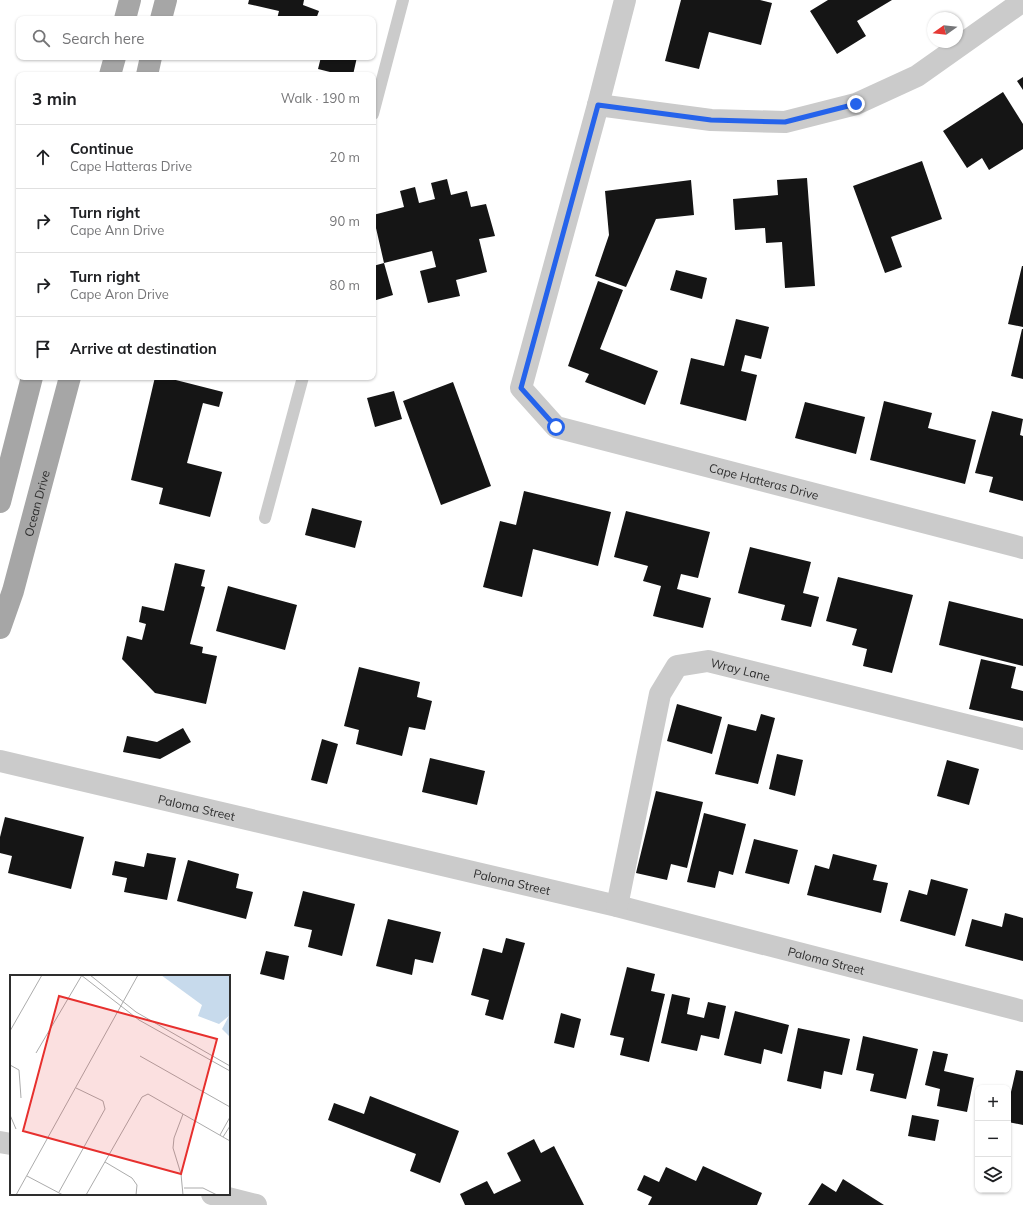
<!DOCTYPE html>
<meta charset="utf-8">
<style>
body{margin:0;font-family:Mulish,sans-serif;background:#f2f2f2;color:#202124}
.controls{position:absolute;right:12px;bottom:12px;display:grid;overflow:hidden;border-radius:8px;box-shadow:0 1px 3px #0004}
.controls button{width:36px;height:36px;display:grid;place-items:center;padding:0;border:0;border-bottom:1px solid #e0e0e0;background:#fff;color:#202124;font:20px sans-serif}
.compass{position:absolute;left:927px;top:12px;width:36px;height:36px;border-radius:50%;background:#fff;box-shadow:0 1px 3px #0004;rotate:255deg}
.stop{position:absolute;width:12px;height:12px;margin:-9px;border:3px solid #2563eb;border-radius:50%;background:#fff}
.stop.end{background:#2563eb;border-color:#fff;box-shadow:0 1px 4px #0008}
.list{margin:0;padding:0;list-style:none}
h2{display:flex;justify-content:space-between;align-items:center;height:52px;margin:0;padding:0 16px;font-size:17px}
h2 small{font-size:13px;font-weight:400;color:#757577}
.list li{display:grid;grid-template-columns:26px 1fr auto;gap:12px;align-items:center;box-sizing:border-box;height:64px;padding:0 16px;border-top:1px solid #e0e0e0}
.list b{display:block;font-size:15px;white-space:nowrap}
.list p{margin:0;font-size:13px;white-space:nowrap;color:#757577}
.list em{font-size:13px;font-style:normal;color:#757577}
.icon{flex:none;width:22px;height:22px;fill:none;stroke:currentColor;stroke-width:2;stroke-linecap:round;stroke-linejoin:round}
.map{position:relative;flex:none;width:1023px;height:1205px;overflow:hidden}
.search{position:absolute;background:#fff;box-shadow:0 1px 3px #0004;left:16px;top:16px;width:360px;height:44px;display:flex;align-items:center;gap:10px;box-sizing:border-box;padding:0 14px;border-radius:8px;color:#757577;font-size:15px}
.panel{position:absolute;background:#fff;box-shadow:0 1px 3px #0004;left:16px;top:72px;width:360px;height:308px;border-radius:8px}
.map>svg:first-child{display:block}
</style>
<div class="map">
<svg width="1023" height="1205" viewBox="0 0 1023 1205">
<rect width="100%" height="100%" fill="#fff"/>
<!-- building -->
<path fill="#151515" d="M249,0H304L303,5L319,11L316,19H277L279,11L248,4Z
M681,0H760L772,3L761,45L709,32L699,69L665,61Z
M828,0H892L857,21L866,36L837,54L810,11Z
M321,57H357L353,75H342L318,69Z
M1023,77V90L1017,81Z
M1003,92L1023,124V149L989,170L982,158L967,168L943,131Z
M922,161L942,219L891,237L902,267L885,273L853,186Z
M807,178L815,286L785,288L782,242L766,243L765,228L735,230L733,199L778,195L777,180Z
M447,179L451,195L467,191L471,207L486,204L495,236L479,239L487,272L456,280L460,296L428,303L420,271L436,267L432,251L384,263L373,215L404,207L400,191L415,187L419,203L435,199L431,183Z
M691,180L694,215L656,219L626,287L595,276L609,235L605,191Z
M384,263L393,295L373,301V266Z
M1022,266H1023V327L1008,324Z
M676,270L707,278L702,299L670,290Z
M598,281L623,290L600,349L658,371L645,405L585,382L589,374L568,366Z
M736,319L769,327L761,359L745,355L741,371L757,375L746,421L680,404L691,358L724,366Z
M1022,329H1023V379L1011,376Z
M155,377H164L223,392L219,407L203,403L187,463L222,472L210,517L159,504L163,488L131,480Z
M453,382L491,486L441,505L403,401Z
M394,391L402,419L375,427L367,398Z
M884,401L932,413L928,428L976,440L965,484L870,460Z
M805,402L865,417L856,454L795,438Z
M992,411L1023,419L1020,435L1023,436V501L989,492L993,477L975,473Z
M524,491L611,512L598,566L533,549L522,597L483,587L500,521L516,525Z
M312,508L362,521L355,548L305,535Z
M626,511L710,532L698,578L681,574L677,589L711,598L703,628L653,616L661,586L643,581L648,566L614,557Z
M750,547L811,562L803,593L819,597L811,627L781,620L785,605L738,593Z
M175,563L205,570L201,586L205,587L190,644L203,647L202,653L217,656L206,704L155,693L122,659L127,636L142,640L146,624L139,622L142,606L164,611Z
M838,577L913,595L892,673L863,666L867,649L852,645L857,629L826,621Z
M228,586L297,605L285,650L216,631Z
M949,601L1023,619V666L939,645Z
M981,659L1016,667L1011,688L1023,691V721L969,709Z
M359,667L420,682L417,697L432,701L425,730L409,727L402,756L356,744L359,730L344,726Z
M677,704L722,717L712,754L667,741Z
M761,714L775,718L758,784L715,774L728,724L756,731Z
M183,728L191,742L160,759L123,752L127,736L157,742Z
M322,739L338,744L327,784L311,780Z
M777,754L803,760L795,796L769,789Z
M430,758L485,771L477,805L422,792Z
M947,760L979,769L969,805L937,796Z
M656,791L703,802L687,868L671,864L667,880L636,873Z
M704,813L746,824L733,875L719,871L715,888L687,882Z
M5,817L84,837L71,889L8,873L12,856L0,853V837Z
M754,839L798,850L789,884L745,873Z
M147,853L176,858L167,900L124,892L127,878L112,875L115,861L144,867Z
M833,854L877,865L873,880L888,883L881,913L807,895L815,865L829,869Z
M188,860L239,874L236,888L253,892L246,919L177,901Z
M931,879L968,889L955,936L900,921L909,890L927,895Z
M303,891L355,904L342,956L308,947L312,930L294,926Z
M1005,913L1023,918V961L965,946L972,919L1002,927Z
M388,919L441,932L433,963L415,959L412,975L376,966Z
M506,938L525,943L503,1020L485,1015L489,1000L471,995L483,948L502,953Z
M266,951L289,956L284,980L260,974Z
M627,967L655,974L651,991L665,994L649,1062L620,1055L624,1038L610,1035Z
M672,994L690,998L687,1014L704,1018L708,1002L726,1006L719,1039L701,1035L697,1051L661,1043Z
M735,1011L789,1025L782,1054L764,1049L761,1064L724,1055Z
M561,1013L581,1019L574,1048L554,1043Z
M798,1028L850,1039L842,1075L824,1071L821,1089L787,1081Z
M863,1036L918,1049L906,1099L870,1091L874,1074L856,1070Z
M933,1051L948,1054L944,1071L974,1078L967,1112L937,1106L940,1089L925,1085Z
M1016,1070L1023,1071V1125L1008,1122V1105Z
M370,1096L459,1131L440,1183L410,1171L416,1154L328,1120L334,1103L364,1114Z
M912,1115L939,1120L935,1141L908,1136Z
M534,1139L541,1153L554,1146L584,1205H465L460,1194L487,1181L494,1194L521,1181L507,1153Z
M703,1166L762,1193L757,1205H648L652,1197L637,1190L644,1175L659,1182L666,1167L696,1181Z
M843,1179L884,1205H808L822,1183L836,1192Z"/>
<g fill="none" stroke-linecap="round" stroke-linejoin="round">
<!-- service -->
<path stroke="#cbcbcb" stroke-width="12" d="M373,114L403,0
M265,518L303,377"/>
<!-- minor -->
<g stroke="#cbcbcb" stroke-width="22">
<path id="s1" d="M625,0L598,105L521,388L556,427L1023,548"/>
<path d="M598,105L711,120L785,122L856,104L917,76L1023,1"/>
<path id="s2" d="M0,761L617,906L1023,1011"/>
<path id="s3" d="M617,906L660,694L677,666L708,661L1023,739"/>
<path d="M0,1142L11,1144"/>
<path d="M212,1194L256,1205"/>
</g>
<!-- primary -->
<g stroke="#a6a6a6" stroke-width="22">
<path d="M125,19L130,0"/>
<path d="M161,19L166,0"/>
<path d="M110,75L115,57"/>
<path d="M147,75L151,57"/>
<path d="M0,502L32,377"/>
<path id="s4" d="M0,628L13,591L70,377"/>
</g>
</g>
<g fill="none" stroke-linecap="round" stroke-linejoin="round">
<!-- route -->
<path stroke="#2563eb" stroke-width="5" d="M556,427L521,388L598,105L711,120L785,122L856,104"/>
</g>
<g text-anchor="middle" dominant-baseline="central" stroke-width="4" stroke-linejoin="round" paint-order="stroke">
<!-- street labels -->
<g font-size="12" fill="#2e2e2e" stroke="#fff">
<text stroke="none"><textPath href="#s1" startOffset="669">Cape Hatteras Drive</textPath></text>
<text stroke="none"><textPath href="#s4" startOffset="130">Ocean Drive</textPath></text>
<text stroke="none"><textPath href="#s3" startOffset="314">Wray Lane</textPath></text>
<text stroke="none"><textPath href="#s2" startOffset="202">Paloma Street</textPath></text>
<text stroke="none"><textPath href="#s2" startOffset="526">Paloma Street</textPath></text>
<text stroke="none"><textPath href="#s2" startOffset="850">Paloma Street</textPath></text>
</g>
</g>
<!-- overview -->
<g transform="translate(10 975)">
<rect width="220" height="220" fill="#fff"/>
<path d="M220,0V62L212,54L219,41L209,49L188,41L192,30L151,0Z" fill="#c7daec"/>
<path fill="none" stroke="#ababab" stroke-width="1" d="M71,0L129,45L220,96M80,0L126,37L220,91M0,56L32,0M26,78L72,0M130,81L220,132M0,90L9,95L11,123M173,139L164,163L163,173L171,199L173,220M0,140L6,154M210,160L220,142M213,162L220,151M95,187L122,203L127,210L126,220M17,201L53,220M174,213H193L207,220M49,217L95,134L93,126L66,113M6,220L128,0M76,220L132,122L138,119L220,166"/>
<path fill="#e7302e" fill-opacity="0.15" stroke="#e7302e" stroke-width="2" d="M49,21L207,64L171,199L13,156Z"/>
<rect width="220" height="220" fill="none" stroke="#2e2e2e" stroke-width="2"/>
</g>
</svg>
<div class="controls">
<button>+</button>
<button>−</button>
<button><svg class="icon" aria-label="layers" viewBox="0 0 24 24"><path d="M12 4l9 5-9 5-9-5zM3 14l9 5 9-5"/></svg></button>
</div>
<svg class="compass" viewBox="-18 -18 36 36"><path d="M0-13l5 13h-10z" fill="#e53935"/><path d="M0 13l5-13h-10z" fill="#757577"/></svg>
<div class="stop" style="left:556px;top:427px"></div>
<div class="stop end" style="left:856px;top:104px"></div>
<div class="search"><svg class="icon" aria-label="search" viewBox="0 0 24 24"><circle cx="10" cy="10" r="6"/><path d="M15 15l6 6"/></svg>Search here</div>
<section class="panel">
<h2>3 min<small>Walk · 190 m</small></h2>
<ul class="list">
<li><svg class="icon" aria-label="ahead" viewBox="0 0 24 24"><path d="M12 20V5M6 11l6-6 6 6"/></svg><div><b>Continue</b><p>Cape Hatteras Drive</p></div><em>20 m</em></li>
<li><svg class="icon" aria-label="right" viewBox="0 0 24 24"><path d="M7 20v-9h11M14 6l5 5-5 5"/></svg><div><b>Turn right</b><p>Cape Ann Drive</p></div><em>90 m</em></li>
<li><svg class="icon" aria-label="right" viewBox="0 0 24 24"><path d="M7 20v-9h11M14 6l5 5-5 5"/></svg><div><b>Turn right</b><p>Cape Aron Drive</p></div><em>80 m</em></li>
<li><svg class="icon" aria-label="arrive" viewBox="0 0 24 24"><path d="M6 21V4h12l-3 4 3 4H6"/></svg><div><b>Arrive at destination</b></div></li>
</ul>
</section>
</div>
